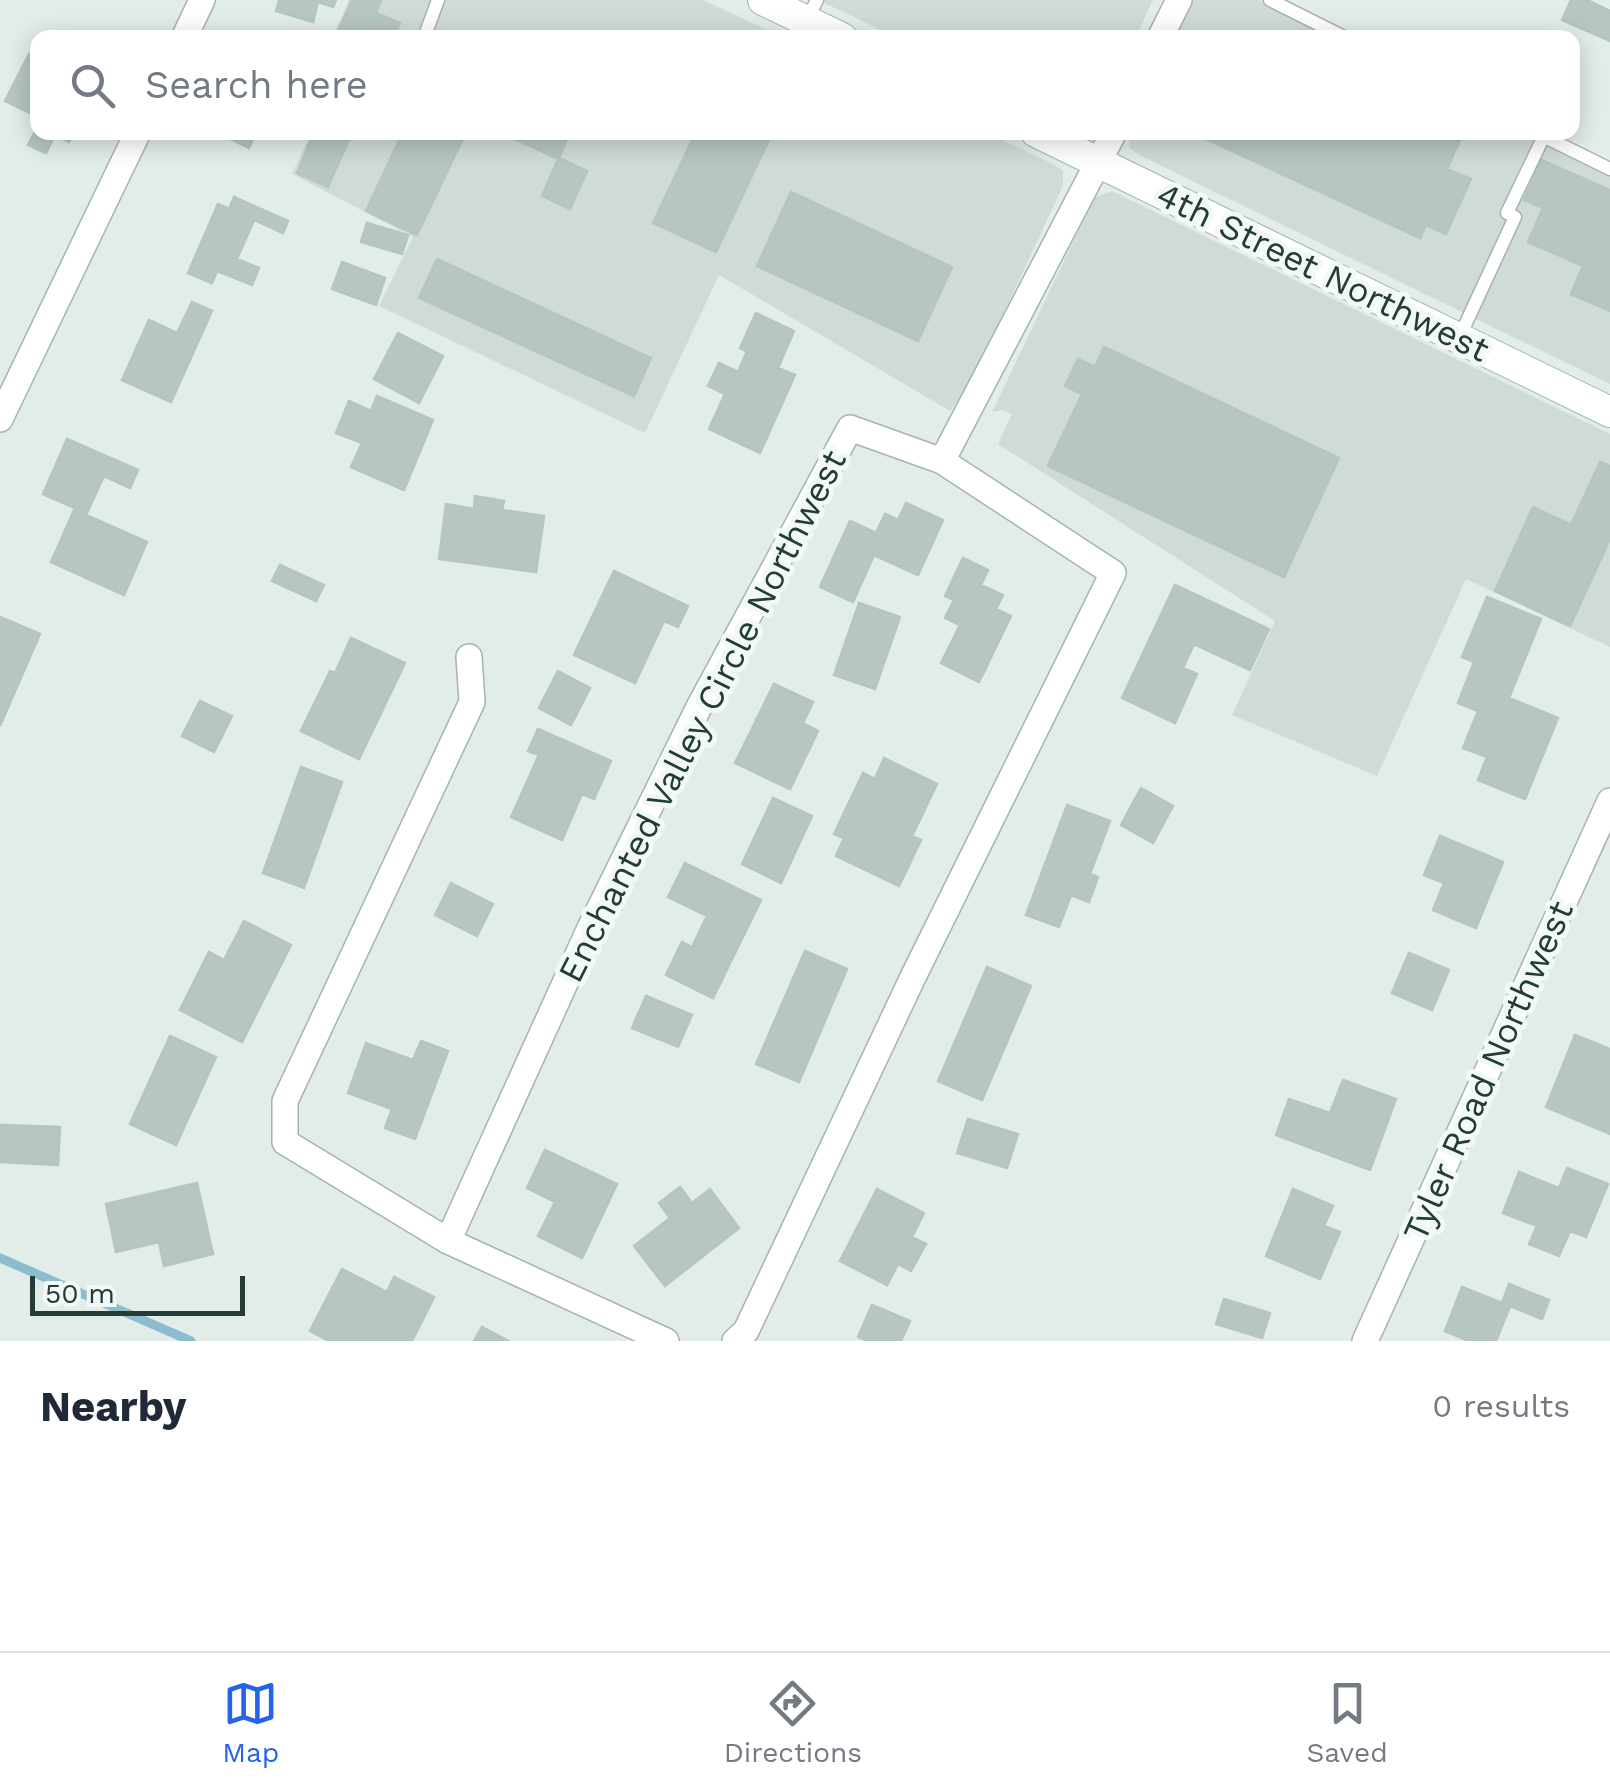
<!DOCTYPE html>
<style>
body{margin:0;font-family:"Work Sans",sans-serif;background:#f6f6f7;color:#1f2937}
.scale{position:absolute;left:30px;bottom:25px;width:215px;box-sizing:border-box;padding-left:10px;border:5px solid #233c38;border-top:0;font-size:28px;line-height:35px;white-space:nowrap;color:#233c38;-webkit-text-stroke:8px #f2f8f6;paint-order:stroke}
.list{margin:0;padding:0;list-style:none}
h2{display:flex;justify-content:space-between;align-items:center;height:130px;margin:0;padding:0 40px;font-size:42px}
h2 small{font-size:32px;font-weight:400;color:#747a83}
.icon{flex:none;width:55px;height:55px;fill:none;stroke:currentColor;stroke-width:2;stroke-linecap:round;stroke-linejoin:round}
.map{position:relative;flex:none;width:1610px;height:1341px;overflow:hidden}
.search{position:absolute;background:#fff;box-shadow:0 5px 25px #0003;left:30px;right:30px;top:30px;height:110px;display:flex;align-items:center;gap:25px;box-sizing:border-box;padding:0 35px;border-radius:20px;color:#747a83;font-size:38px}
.sheet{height:310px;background:#fff}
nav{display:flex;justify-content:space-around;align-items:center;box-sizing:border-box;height:140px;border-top:2px solid #e0e1e3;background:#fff;font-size:28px;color:#747a83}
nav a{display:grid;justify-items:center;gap:5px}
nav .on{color:#2563eb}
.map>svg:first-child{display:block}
</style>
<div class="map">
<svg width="1610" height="1341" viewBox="0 0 1610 1341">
<rect width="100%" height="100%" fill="#e2ece8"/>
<!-- built -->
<path fill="#d0dbd7" d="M349,0H703L783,37L332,38Z
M818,0H1153L1135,38L896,37Z
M1192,0H1259L1335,37L1174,38Z
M985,132L1055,165L1063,171V186L971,383L950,411L719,275L645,433L379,306L413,237L292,174L311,133Z
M1129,132L1527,133L1610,173V384L1139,155L1129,147Z
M1112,191L1610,434V647L1466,579L1377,776L1232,715L1275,621L998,444L1012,414L1002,410L992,412L1094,198Z"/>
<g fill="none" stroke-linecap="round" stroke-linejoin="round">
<!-- stream -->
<path stroke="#8cbdce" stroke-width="9" d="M0,1258L191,1341"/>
</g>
<!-- building -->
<path fill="#b7c6c2" stroke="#b5c5c0" stroke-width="2.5" d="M279,0H336L333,7L318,2L313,22L276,11Z
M352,0H381L376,13L400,23L394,38H335Z
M1571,0H1587L1610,11V41L1562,20Z
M29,54L38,58V117L5,101Z
M38,126V132H74L69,142L55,135L46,153L28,145Z
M216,132H256L249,148Z
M314,132H352L328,187L297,173Z
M403,132H466L417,235L366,211Z
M500,132H570L559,158L587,171L570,209L542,196L558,159Z
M696,132L772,133L716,252L653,223Z
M1191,132H1444L1460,140L1447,169L1471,179L1446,234L1426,225L1420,238Z
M1541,160L1610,190V311L1571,294L1583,266L1528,242L1543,208L1524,200Z
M791,192L952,267L918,341L757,266Z
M234,197L288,221L283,233L254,220L237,259L259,268L252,285L217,271L212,283L188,273L218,204L229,209Z
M367,223L408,235L402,254L361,242Z
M437,259L651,358L634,396L419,298Z
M342,262L385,278L376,305L332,289Z
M192,302L212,311L171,402L122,380L149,320L177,333Z
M756,313L794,331L778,368L795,375L760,453L709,429L725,394L708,386L719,363L738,372L747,351L740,348Z
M398,333L443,356L419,403L374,379Z
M1104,347L1339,458L1284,577L1048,466L1082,394L1065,386L1078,359L1095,367Z
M377,396L433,420L404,490L351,467L362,443L336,433L349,401L371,411Z
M67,439L138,470L130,488L104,476L86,515L147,542L124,595L51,562L75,508L43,494Z
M1600,462L1610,466V539L1570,626L1495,591L1533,507L1571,525Z
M475,496L504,501L502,510L544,516L536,572L439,559L446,504L474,509Z
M906,503L943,520L918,575L874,555L853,602L820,587L850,521L876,533L885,514L898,520Z
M963,558L988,570L981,585L1003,595L996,609L1011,616L979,682L941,663L960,625L945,618L954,600L945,596Z
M280,565L324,585L316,601L272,581Z
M614,571L688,606L678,627L664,621L635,683L574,655Z
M1175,585L1269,629L1250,670L1194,644L1183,668L1197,674L1175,723L1122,698Z
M1487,597L1541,619L1509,698L1558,718L1525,799L1478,780L1487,757L1463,748L1478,711L1458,703L1474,662L1462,657Z
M859,603L900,617L875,689L834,675Z
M0,617L40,634L0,726Z
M351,638L405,663L359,759L301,731L330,671L335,673Z
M558,671L590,688L571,725L539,708Z
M774,684L813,702L803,723L818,731L790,789L735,763Z
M200,701L232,716L214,752L182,736Z
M538,729L611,761L594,799L582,794L562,840L511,817L539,755L528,751Z
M884,758L937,784L912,836L921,840L899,886L836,856L844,838L834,834L863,773L875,779Z
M301,767L342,782L304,888L263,873Z
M1141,788L1173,806L1153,843L1121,825Z
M773,798L812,816L781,883L742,864Z
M1067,805L1110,821L1090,874L1098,877L1089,902L1071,895L1059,927L1026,915Z
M1440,836L1503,862L1476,928L1433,910L1444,883L1424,875Z
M685,863L761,900L713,998L666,975L682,942L692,947L707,916L668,897Z
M451,883L493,904L477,936L435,915Z
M244,921L291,945L242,1042L180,1010L209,952L224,960Z
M805,951L847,969L799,1082L756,1064Z
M1409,953L1449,970L1432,1010L1392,993Z
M987,967L1031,986L982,1100L938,1081Z
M646,996L692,1015L678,1047L632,1028Z
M1575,1035L1610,1049V1134L1546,1107Z
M170,1036L216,1057L176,1145L130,1124Z
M421,1041L448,1051L415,1139L385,1128L392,1109L348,1093L366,1043L413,1060Z
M1343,1080L1396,1099L1370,1170L1276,1135L1289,1099L1330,1113Z
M968,1119L1018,1134L1007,1168L957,1153Z
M0,1125L60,1127L58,1165L0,1162Z
M545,1150L617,1184L582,1258L538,1236L555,1202L527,1188Z
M1567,1168L1608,1184L1586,1237L1570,1231L1559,1256L1529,1244L1537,1226L1503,1213L1519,1172L1559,1188Z
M197,1183L213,1254L164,1266L159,1242L116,1252L106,1204Z
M680,1187L692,1203L710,1189L739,1228L665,1286L634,1246L670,1218L659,1203Z
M877,1189L924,1213L912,1237L926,1244L911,1271L898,1264L887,1285L840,1261Z
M1293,1189L1333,1206L1324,1226L1340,1232L1320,1279L1266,1256Z
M342,1269L387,1292L394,1277L434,1297L412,1341H329L310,1331Z
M1509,1284L1549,1300L1542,1319L1510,1306L1496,1341H1469L1445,1331L1462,1287L1502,1303Z
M1224,1299L1270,1313L1262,1338L1216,1324Z
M872,1305L910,1321L901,1341H868L858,1337Z
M482,1327L509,1341H474Z"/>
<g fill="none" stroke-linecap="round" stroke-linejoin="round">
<!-- lane casing -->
<g stroke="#a5b4b0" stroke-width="15">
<path id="lane" d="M1270,0L1346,38
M807,20L817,0
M424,38L438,0
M1539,134L1610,169
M1460,336L1515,217L1507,213L1544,136"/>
</g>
<!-- street casing -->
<g stroke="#a5b4b0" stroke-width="28">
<path id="street" d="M184,38L202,0
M1160,38L1179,0
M0,419L138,132
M942,461L1114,132
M469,657L472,702L285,1101V1142L448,1241L666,1341
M448,1241L590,928L699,707L850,428L942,461L1113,573L913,977L746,1331L735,1341
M1365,1341L1610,801"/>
</g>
<!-- secondary casing -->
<g stroke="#a1b7b1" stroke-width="32">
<path id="secondary" d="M763,0L842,38
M1036,132L1610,412"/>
</g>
<!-- lane -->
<use href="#lane" stroke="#fff" stroke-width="12"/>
<!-- street -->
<use href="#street" stroke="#fff" stroke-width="25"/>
<!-- secondary -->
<use href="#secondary" stroke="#fff" stroke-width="30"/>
</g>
<g text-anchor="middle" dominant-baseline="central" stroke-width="10" stroke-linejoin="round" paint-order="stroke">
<!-- street labels -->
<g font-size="35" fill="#233c38" stroke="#f2f8f6">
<text transform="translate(1323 272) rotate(26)">4th Street Northwest</text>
<text transform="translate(702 716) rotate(-63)">Enchanted Valley Circle Northwest</text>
<text transform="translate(1488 1071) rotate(-66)">Tyler Road Northwest</text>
</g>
</g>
</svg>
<div class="scale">50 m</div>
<div class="search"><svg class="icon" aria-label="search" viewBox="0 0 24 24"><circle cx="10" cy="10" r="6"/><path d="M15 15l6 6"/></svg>Search here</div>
</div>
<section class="sheet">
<h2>Nearby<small>0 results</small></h2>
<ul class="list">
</ul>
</section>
<nav>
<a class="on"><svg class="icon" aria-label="map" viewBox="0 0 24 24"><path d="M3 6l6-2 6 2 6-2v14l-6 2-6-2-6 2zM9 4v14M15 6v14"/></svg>Map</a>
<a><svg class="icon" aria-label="directions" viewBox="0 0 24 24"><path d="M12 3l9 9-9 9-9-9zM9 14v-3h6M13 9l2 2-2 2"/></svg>Directions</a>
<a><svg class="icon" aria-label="saved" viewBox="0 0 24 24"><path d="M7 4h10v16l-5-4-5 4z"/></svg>Saved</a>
</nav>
